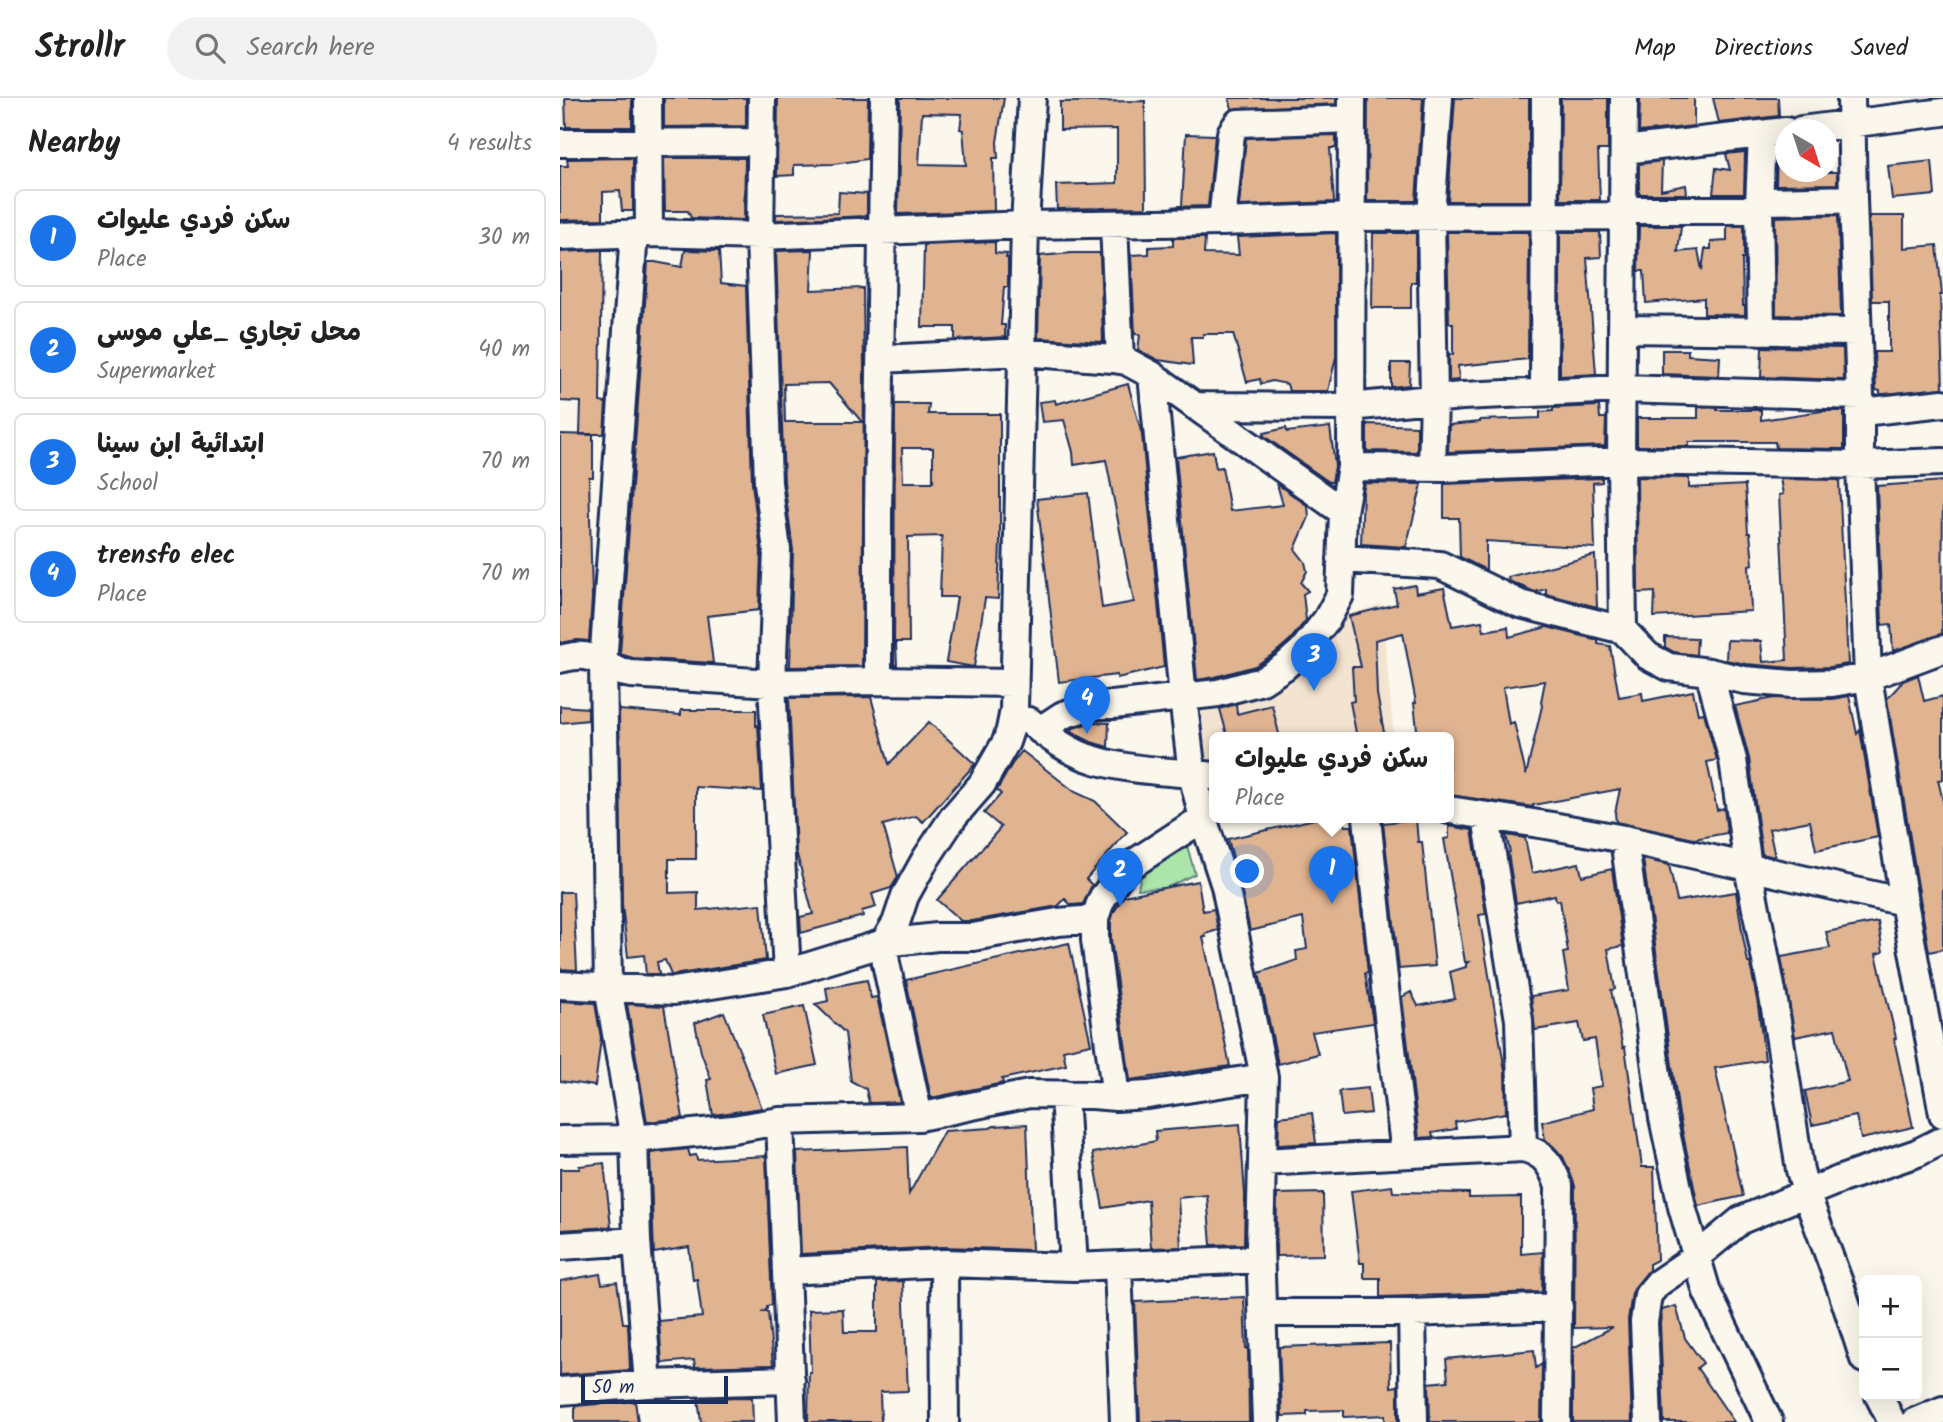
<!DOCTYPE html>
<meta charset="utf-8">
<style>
body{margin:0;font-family:Kalam,"Playpen Sans Arabic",sans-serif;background:#f2f2f2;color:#222}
.controls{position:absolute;right:21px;bottom:21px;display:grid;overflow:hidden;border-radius:10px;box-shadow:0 7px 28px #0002}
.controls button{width:63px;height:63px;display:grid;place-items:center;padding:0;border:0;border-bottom:2px solid #e0e0e0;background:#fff;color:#222;font:35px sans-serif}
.compass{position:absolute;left:1215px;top:21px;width:63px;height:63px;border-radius:50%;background:#fff;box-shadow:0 7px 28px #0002;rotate:141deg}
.scale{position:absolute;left:21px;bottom:18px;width:147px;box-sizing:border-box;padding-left:7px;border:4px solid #1b2f5e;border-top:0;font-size:19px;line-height:24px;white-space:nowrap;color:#1b2f5e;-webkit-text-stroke:5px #fbf7ec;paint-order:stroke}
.you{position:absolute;left:688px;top:774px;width:24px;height:24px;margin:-18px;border:5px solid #fff;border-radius:50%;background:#1a73e8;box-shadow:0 0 0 10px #1a73e833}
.badge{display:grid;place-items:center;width:46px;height:46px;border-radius:50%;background:#1a73e8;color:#fff;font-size:23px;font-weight:700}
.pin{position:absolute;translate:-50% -58px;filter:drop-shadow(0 2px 4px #0008)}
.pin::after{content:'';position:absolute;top:37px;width:24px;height:21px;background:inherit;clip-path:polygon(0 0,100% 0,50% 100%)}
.popup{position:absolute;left:649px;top:634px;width:245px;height:91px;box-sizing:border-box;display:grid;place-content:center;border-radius:10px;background:#fff;filter:drop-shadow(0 2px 5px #0005);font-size:23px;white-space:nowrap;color:#767676}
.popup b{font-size:26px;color:#222}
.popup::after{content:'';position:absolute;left:50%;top:100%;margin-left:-14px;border:14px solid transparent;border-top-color:#fff}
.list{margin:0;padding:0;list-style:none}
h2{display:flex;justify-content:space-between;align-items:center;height:91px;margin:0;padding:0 28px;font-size:30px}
h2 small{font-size:23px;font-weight:400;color:#767676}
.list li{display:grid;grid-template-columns:46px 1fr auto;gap:21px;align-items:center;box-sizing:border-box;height:98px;margin:0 14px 14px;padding:0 14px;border:2px solid #e0e0e0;border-radius:10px}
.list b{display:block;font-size:26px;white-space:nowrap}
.list p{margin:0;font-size:23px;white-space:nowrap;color:#767676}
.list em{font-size:23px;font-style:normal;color:#767676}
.icon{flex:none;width:38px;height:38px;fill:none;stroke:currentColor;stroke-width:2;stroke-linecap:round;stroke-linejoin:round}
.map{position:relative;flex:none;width:1383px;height:1324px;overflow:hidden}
header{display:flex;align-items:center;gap:42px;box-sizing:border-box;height:98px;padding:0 35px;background:#fff;border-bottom:2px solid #e0e0e0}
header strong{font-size:33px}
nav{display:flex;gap:38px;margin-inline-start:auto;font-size:24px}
.search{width:490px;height:63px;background:#f2f2f2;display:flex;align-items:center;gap:18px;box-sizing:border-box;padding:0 24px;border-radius:38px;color:#767676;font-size:26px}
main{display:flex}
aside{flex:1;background:#fff}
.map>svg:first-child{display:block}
</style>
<header>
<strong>Strollr</strong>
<div class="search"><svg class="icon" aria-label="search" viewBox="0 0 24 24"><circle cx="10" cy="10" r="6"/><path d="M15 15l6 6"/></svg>Search here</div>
<nav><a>Map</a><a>Directions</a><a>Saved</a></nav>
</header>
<main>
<aside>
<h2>Nearby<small>4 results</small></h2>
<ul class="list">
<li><span class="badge">1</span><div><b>سكن فردي عليوات</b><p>Place</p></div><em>30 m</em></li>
<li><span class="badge">2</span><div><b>محل تجاري _علي موسى</b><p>Supermarket</p></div><em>40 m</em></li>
<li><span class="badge">3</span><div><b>ابتدائية ابن سينا</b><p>School</p></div><em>70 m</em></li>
<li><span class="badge">4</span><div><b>trensfo elec</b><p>Place</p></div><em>70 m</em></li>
</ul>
</aside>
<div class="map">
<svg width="1383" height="1324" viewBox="0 0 1383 1324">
<rect width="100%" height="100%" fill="#fbf7ec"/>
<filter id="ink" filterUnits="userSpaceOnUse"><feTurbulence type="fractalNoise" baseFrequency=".0143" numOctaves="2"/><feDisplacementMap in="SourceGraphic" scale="14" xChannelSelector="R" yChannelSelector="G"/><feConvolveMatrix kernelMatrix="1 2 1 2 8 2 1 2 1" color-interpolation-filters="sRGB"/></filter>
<g filter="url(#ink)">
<!-- built -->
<path fill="#f3e3d1" d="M821,506L834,640H655V670L639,667L635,606L722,580L777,521Z"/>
<!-- green -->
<path fill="#ace5a9" stroke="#648a84" stroke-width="2" d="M626,744L635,776L606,790L578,791L582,771Z"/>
<!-- building -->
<path fill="#e1b491" stroke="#1b2f5e" stroke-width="2" fill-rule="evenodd" d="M5,0H72V29H6Z
M104,0H186V28L104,29Z
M218,0H308L307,61L274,66L234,67V77L217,78Z
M340,0H444L437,44L438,60H433L434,113L338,116ZM362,15L402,16L400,31L403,32L406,67L359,66Z
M669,0H776V6L672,11Z
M808,0H863L856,103H807Z
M895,0H969V103H888Z
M1001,0H1048V52H1038L1040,102H1000Z
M1080,0H1134V28L1079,34Z
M1153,0H1218L1219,18L1159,25Z
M585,3L586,109L497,111L496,87L557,85V31L500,32V4Z
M626,36L655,37L648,108L611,109L622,108Z
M776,37V50H770L774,104L679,108L686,40Z
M1217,50H1220V59L1226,58V74H1277V86L1216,87Z
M1185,54L1184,96H1153L1156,70L1170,72L1166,56Z
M73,60V113H62L60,93L43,94V121L0,122V68H8L7,61Z
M104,60H185L184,122L131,120L128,113H105Z
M1102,63L1101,92L1126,87L1127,96H1079V66Z
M1372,63L1375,97L1332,101L1328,68Z
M279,94L307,96V118L216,122V116L278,115Z
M1278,117L1281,218L1216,217L1215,119Z
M1309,118H1344V150L1377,147L1382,197H1380L1383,290L1324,296H1320V293L1316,292L1314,254H1329V203H1312Z
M1079,128H1121L1118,154L1138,152L1142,172L1145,151H1151V144L1167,143V128H1184V161H1182L1183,208H1185V217L1144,216V200L1086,205L1084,173H1078Z
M887,134H969L968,261L898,268L899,282L889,283V256H893V225H889Z
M1000,134H1040L1041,159L1027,160L1036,276L1000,278Z
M776,135V259L768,293H729L727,286L712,283L701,286L700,281L687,284L673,236H643V239H631L633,267L598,262L578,252L580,237L575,236L571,157L589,156V149L613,148V140H645L644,156L679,157L677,139Z
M813,135H856V184H851V210H812Z
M435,144V155L447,156L446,160H448V189H444L441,227H445V239L395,242V229H362L364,147Z
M42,152L40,304L46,305L44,336H20L21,304L0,303V154Z
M125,152L159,153L161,185L186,188L192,386L201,453L199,512L147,518L153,565L73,560L60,556L88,164H95L122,169Z
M253,152L251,192L303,190L304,271L302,568L230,569L233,452L224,384L216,153ZM269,285L302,324H225L224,286Z
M512,155H540L543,244L478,240L480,158Z
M1202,249L1283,250L1284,282L1201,279Z
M1102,252H1128V257L1160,259L1159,278L1102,276Z
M831,265H850L849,287L831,289Z
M568,286L582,337L604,569L557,580V577L499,584L477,401L528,395L542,510L574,504L546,362L514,367L513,354L504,322L482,324L479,304L495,302L496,306Z
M335,306H369L368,316H440V443L438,501L425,500L414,569L386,564L397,499H380L382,438L348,439L349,544H336L337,568L334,567ZM342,350H373V384H343Z
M1039,308L1040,320H1046L1045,348L888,354L889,327L920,324V322L980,320V314L993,313V310Z
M1138,309L1157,310V312H1201V322L1262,313H1284V351L1216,350L1215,344H1129V348H1077V320H1138Z
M807,326L857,328V354L807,353Z
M770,329L775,368L772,384H769L704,338V335L726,330L727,334Z
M0,336L33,337V379H29L32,500L29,543L17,542L0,545Z
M653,353L656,370L662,369L670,413L723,407L717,386L748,408L749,419L735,451L745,464L747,473L741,485L748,493L743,496L746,522L730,542L715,555L695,568L655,579L637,582L616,359Z
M1077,379L1129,380V390L1185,387L1188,435H1190L1193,466L1189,467L1191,513L1094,519L1095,494L1078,495Z
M1042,380V384L1033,385L1035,450L926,443V472L900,459L899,420H884V386Z
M1220,381L1279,382L1288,566L1270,569L1232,570L1186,566L1166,562L1167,542L1201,543L1203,564L1227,562L1219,397L1223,396Z
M1383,383L1382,536L1333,553L1331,526L1322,527L1317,388Z
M805,385L862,386L846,449L801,446L803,394Z
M1035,457L1037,509L986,496V491L975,494L949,483L948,479Z
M855,487L856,495L884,490L892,528L922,523L924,533L948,529L949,539L987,529L1038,542V546L1050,548L1059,599L1082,595L1083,603L1133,593L1138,616L1144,615L1157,662L1147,664L1157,712L1164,710L1167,735L1134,741L1056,724L1055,715L1060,691L973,707V709L889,697V640H858L854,605H856L843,535L815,542L817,596L825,640H797L790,604L794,603L792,569H801L789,518L837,506L834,491ZM985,583L981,604L982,608L966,677L954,624L949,626L943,589Z
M1105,539L1137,540L1136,557L1114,554L1105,549Z
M1358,577L1364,603L1383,598V681L1378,682L1383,703V851L1369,854L1327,601L1343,583Z
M1289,598L1297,636L1300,632L1318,739L1256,752L1250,723L1209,731L1215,759L1202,756L1189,660L1175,608L1214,600L1273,601Z
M311,599L329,666L369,624L415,666L363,724L356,718L323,727L338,779L331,790L312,796L316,809L302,813L303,818L241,835L240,819L253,816L236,753L229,600Z
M676,606L677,616L712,607L720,640H668L660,611Z
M0,608L28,610V622L0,625Z
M59,612L121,617V612H196V628L198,627L202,693L136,689V761H109V795L138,794V812L201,806L206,862L113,877H111L105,862L97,864L99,876H86L84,857L68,859L62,806Z
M532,624L549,625L548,649L531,644L508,632Z
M462,653L515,694L535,703L567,734L526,781L532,787L523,806L511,807L505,801L498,808L412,823H401L377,802L441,729L424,715L441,696L437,692L452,666Z
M759,720H784L785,728H792L808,875H805L813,925L752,934L758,956L718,966L699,875L737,862L736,853L747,851L743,820L690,833L680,785L668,741Z
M856,721L858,744H862L875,868L839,871L823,725Z
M889,728L912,732L926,816L919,817L945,973L946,1015L895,1024L896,1031L872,1035L873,1039L859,1040L842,899L851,894L858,908L895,901L890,874L906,869V866L909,864H905L884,741L889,740Z
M946,737L965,740L972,775L1019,765L1022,778L1052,771L1063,848L1048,851L1055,891L1051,892L1063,950L1065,949L1082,1069H1094L1097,1162L1089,1166V1172L1076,1188L1072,1195L1068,1222L1072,1324H1013V1250L1053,1229L1014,1230L1015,1088L1003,1059L993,1048L985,1042L982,1024L1033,1011L1030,990L1042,988L1035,941L1023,943L1019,925L975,932L971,898L1009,892L1003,855L1008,854L1000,802L996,803L995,797L956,805L948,755L950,754Z
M1083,761L1109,767L1117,803L1176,794L1183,839L1188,865H1190L1198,907L1205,962L1155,970L1183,1098L1138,1108L1119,1017Z
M638,783L643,813L654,811L658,832L645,836L646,839H643L670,968L570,982L551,841V823L554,814L564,798Z
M0,794H13L17,872L0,871Z
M1318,824L1323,854L1316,856L1336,940L1334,941L1353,1029L1301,1041L1296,1018L1252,1027L1245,993L1288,983L1275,931L1235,939L1221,859L1270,850L1266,834Z
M509,845L531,946L503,952L506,967L442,981L443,985L371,1000L346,882Z
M307,882L311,900L317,899L340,1004L309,1005L306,991L291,983L285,935L255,906L268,903L266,890Z
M0,903L35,905L41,940L35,988L0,983Z
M67,906L104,908L123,1020L87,1024Z
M244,908L257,967L216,976L203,917Z
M164,914L202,1010L153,1017L147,982L151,981L141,954L135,925Z
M808,990L811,1015L782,1018L779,993Z
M752,1015L756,1045L718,1047L719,1019Z
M467,1026L472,1152L383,1149L241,1156L237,1054L347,1049L349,1096L384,1033L430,1030L434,1028Z
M680,1026L685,1097L684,1146L651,1147L647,1097L618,1100L621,1149L591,1150L588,1102L543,1110L533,1055L596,1043L595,1033Z
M128,1051L130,1058L136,1057L137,1062L206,1058L212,1207L207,1208V1211L203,1214H208L213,1267L135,1269L134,1262L102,1265L99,1223L142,1219L137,1181L133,1182L129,1149L94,1155L90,1055Z
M44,1065L51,1129L0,1132V1071H20L19,1068Z
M832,1088L833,1094L909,1095V1100L961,1099V1156L983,1154L982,1194L820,1199V1180H804V1165H800L791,1093Z
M763,1095L764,1157L716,1158L717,1096Z
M40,1176L42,1186L57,1184L63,1225H68L70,1272L0,1277V1183Z
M343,1183L348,1293L320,1294L321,1324H248L249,1274H251L249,1212L283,1211L284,1234H317V1184Z
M684,1199L686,1250H688L689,1324H580L575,1204Z
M1116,1208L1125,1240L1143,1265L1137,1270L1174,1324H1104L1100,1225L1102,1212Z
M830,1245L831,1289L838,1288V1324H825V1317L784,1319V1312L747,1313V1317L722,1318L719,1249Z
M974,1252L976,1270L982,1266L981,1324H870L869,1285L888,1283L886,1261Z
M192,1299L193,1324H141L138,1300Z
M75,1303L78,1324H15V1308Z"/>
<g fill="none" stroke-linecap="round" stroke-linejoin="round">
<!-- minor casing -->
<g stroke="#1b2f5e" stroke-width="32">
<path id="minor" d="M88,0L89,135
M202,0L200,138L208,385L217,452L212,585L227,875
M1291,0L1293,101L1300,298V367L1308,579L1344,804L1383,1016
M1241,32L1383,14
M0,45L202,44
M1064,52L1226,33
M1063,112H1187L1205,103L1293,101
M662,124L671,35L678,25L792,21
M554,126L560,262
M74,135L43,566L48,889L74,1041L77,1143L88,1286
M0,138L89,135L200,138L465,127L662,124L791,119L1063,118
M1062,231L1298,234
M1201,233L1199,107L1202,36
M321,261L461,254L553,261L566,263L592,277L783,414
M592,277L623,599L632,676L643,720L665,788L704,979L700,1147L706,1324
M984,294L985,0
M635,308L790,309L902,298L1062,291L1300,298L1302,314L1383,305
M791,369L884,370L1061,363L1300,367L1383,364
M872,370L874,301L871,118L879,0
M781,461L880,467L960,506L1063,532L1088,558L1109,569L1149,574L1184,582L1232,586L1272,585L1308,579L1383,551
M1063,532L1061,363L1064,0
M0,561C9,559 20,556 29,559C45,563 52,574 71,576L212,585L318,583L454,585
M1149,574L1173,662L1188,769L1214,904L1240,1072L1246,1095L1281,1190L1304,1261
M318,583V415L324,0
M469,623C489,639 510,655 535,662C570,673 618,674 655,678
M480,632L503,617L534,607H553L658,595L702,583L725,568L742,553L767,521L780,497L783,414L791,369L792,0
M889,712L992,728L1064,741L1344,804
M926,719L959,922L963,1050
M807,720L828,918L845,1056
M1064,741L1103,1020L1122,1109L1147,1194L1209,1324
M0,887L114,893L227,875L324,845L377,839H413L498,824L535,821
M504,996L514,1169
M556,999L535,842V821L539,808L543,799L565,771L643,720
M359,1019L326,865L324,845L336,825L345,798L365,762L394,718L422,686L446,644L450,632L454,612L465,127L472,0
M220,1023L232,1324
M0,1042L74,1041L173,1031L220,1023L359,1019L469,996L533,997L556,999L588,997L704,979
M702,1064L963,1050C985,1055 992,1068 999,1088L997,1324
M0,1148L77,1143
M384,1165L385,1324
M558,1168L564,1324
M226,1173L384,1165L514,1169L700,1161
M703,1215H852L999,1209
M852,1215L854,1324
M0,1293L88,1286L231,1282
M1319,1298L1332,1324
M1088,1324L1084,1224L1088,1197L1098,1185L1136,1159L1181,1122L1281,1081L1357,1055L1383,1042
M1354,1324L1383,1312"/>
</g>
<!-- minor -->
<use href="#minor" stroke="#fbf7ec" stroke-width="26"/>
</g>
</g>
</svg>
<div class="controls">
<button>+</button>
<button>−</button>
</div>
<svg class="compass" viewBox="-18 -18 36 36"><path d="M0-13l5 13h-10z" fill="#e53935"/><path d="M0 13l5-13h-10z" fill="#767676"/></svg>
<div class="scale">50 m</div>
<div class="you"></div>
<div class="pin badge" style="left:772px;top:806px">1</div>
<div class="popup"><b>سكن فردي عليوات</b>Place</div>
<div class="pin badge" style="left:560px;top:808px">2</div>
<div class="pin badge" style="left:754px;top:593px">3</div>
<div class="pin badge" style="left:527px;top:636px">4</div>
</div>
</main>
